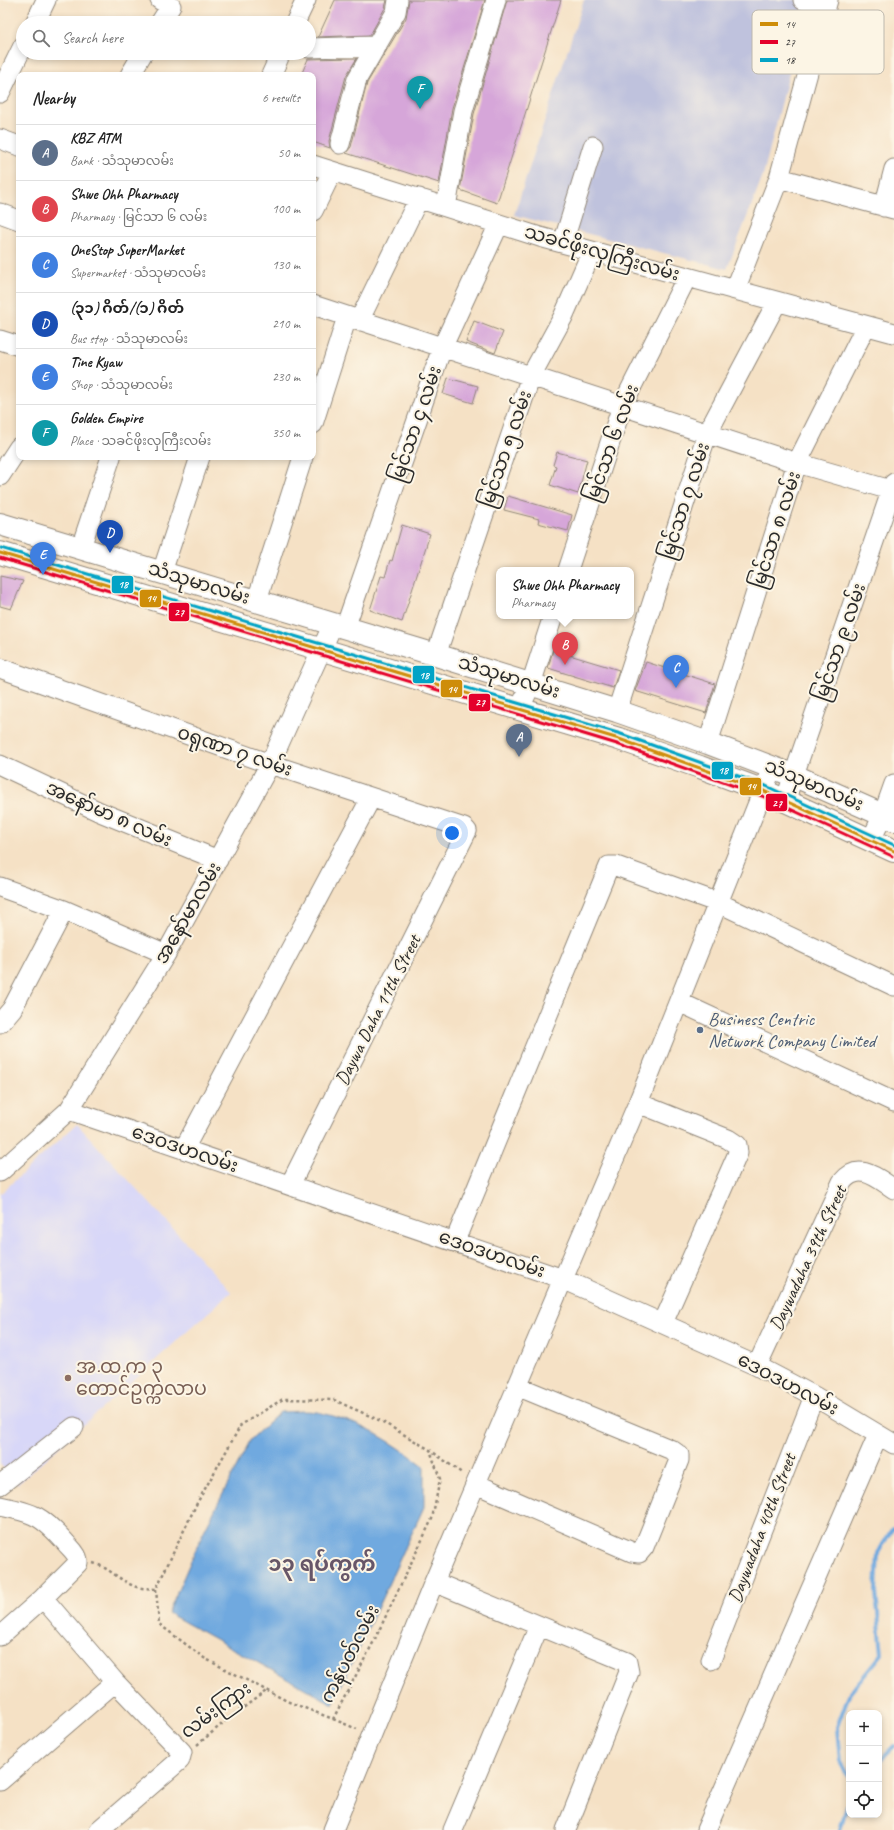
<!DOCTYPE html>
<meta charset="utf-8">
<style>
body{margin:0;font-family:Caveat,"Noto Sans Myanmar",sans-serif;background:#f6f6f6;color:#222}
.controls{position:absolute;right:12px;bottom:12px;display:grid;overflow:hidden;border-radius:8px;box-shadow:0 2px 6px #0003}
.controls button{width:36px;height:36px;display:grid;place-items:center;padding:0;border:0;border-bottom:1px solid #e0e0e0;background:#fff;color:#222;font:20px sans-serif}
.you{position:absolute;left:452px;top:833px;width:14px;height:14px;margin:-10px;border:3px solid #fff;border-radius:50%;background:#1a73e8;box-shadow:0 0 0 6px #1a73e833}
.badge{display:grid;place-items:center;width:26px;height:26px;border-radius:50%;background:#1f6fb2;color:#fff;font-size:13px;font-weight:700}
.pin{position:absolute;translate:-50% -33px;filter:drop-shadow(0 1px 2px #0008)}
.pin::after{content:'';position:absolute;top:21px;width:14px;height:12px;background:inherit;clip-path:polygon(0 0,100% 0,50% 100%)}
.popup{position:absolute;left:496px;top:567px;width:138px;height:52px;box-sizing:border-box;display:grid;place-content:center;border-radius:8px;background:#fff;filter:drop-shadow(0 1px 3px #0005);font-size:13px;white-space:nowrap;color:#767676}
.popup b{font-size:15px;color:#222}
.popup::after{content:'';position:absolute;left:50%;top:100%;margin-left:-8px;border:8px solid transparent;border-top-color:#fff}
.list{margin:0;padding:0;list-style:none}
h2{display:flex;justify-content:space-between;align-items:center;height:52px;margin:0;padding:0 16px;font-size:17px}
h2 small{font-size:13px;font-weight:400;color:#767676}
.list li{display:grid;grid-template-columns:26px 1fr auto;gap:12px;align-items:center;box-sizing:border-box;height:56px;padding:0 16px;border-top:1px solid #e0e0e0}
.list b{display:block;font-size:15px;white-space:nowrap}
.list p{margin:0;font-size:13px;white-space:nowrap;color:#767676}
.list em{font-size:13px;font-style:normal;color:#767676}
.icon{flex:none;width:22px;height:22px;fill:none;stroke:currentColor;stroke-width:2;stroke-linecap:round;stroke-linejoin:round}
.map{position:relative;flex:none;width:894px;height:1830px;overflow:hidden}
.search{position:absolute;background:#fff;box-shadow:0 2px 6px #0003;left:16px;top:16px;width:300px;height:44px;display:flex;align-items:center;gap:10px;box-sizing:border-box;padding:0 14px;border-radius:22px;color:#767676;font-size:15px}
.panel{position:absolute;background:#fff;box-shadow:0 2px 6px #0003;left:16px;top:72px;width:300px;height:388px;border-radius:8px}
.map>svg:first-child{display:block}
</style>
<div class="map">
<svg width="894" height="1830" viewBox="0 0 894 1830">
<rect width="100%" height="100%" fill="#fcf5e5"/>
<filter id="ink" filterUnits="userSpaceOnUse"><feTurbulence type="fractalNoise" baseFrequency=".025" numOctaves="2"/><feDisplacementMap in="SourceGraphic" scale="8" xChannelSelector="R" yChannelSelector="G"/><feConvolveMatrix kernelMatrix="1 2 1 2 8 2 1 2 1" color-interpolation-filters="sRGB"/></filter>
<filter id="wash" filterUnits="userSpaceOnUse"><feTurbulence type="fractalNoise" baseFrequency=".012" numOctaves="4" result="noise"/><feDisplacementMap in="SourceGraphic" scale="16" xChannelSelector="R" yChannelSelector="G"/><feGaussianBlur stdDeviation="0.9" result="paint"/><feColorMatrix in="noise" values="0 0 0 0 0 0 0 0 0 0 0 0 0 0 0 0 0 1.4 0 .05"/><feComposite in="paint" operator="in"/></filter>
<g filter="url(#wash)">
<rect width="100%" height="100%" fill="#f5e1c5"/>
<!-- built -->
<path fill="#d8d7f8" d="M77,1124L231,1292L18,1484L0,1464V1194Z"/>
<!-- industrial -->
<path fill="#bfc2dd" d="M584,0H808L763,175L727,269L514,215Z"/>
<!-- water -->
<path fill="#6fa9df" stroke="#4d6a85" d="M280,1412C291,1412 305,1410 317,1412C357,1420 392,1441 424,1466V1507L333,1704L168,1613L203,1533L251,1439Z"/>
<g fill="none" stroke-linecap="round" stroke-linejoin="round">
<!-- stream -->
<path stroke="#6fa9df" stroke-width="4" d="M879,1761L894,1746
M849,1778L840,1762L837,1727L849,1694L882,1654L876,1592L878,1553L892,1529H894
M840,1830L849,1799"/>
</g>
<g id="blocks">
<!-- building -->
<path fill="#d6a6d9" d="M335,0H387L385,8L370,35L318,37Z
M409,0H485L452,108L439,183L346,153L351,147L367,83L406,18Z
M507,0H561L497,203L460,190L474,114Z
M357,58L346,76L329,141L330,148L313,142V75H301L308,59Z
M474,321L503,332L495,353L466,342Z
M448,378L478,386L473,403L443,394Z
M557,452L587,460L578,494L550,485L556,466L553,465Z
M508,496L572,515L568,531L538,523L539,519L504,510Z
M402,525L430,534L402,622L370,610L381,576L385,577L390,560L392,561Z
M0,576L23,581L11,609L0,606Z
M553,650L619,670L613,688L548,668Z
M646,662L715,684L706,713L635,691Z"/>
</g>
</g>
<g filter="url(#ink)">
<use href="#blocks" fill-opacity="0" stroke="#908678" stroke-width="1"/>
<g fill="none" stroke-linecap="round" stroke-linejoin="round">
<!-- minor casing -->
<g stroke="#908678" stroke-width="21">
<path id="minor" d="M160,0L171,6L160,23
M803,0L826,8
M35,23L46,0
M295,23L306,0
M309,48L377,46
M130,75L143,53
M271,75L281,53
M0,93L23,46
M0,139L19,146
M340,144L357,79L396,12L398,0
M313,165L540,237L894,333
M779,178L894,209
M446,207L463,111L496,0
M884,207L894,169
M313,211L332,172
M0,213L19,220
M563,243L593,146
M735,290L779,178L828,0
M313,305L797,463L894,491
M359,321L419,198
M0,340L19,346
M313,424L347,317
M0,476L19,447
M81,547L111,457
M568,570L622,406L687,277
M162,572L200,457
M257,600L303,457
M345,628L442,348L499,224
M436,655L531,376L563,317L592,251
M0,668L270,764L464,828L467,831L290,1185
M520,708L531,684L553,616
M617,711L707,434L777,302
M708,743L797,463L866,326
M0,765L100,812L218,860
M785,801L894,483
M871,840L883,815L894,784
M0,887L64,910L166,954
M679,1002L894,1102
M0,1023L12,1009L64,910
M638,1103L728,1139L737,1145L738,1153L663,1323
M69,1110L563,1279L757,1366L814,1396L894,1444
M184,1149L371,798
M0,1172L69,1110L166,954L270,764L333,624
M455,1241L609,866H616L719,903L894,986
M757,1366L842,1182C859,1161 877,1178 894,1189
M476,1484L632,1552L639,1553L644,1547L679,1460V1455L672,1450L517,1386
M0,1485L74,1427
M0,1506C35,1513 42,1516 66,1543C70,1548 77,1553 78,1560V1563L43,1598L0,1636
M434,1582L627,1662L629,1672L566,1830
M43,1598L115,1682L182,1752L180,1760L99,1830
M711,1660L814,1396
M0,1781L115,1682
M333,1830L434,1582L638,1103L772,768
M453,1830L539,1626
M706,1830L878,1435"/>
</g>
<!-- major casing -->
<g stroke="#908678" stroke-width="24">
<path id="major" d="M0,524L436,655L617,711L708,743L795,776L894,820
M0,553L619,739L700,767L764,791L894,851"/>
</g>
<!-- path -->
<path stroke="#908678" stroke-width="2.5" stroke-dasharray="3 3" stroke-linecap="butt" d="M93,1563C108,1567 119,1580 134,1586C140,1589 149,1588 156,1589L197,1503L241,1425L283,1399L334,1400L381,1421L430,1450L463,1474
M156,1589L159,1624L204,1658L289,1702L333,1719L374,1641L432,1519L440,1479L430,1450
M333,1719L357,1729
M197,1745L228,1719L266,1691"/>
<!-- minor -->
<use href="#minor" stroke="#fff" stroke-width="19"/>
<!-- major -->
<use href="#major" stroke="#fff" stroke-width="22"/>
<!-- bus-1 casing -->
<g stroke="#fcf5e5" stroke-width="6">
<path id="bus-1" d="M0,553L619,739L764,791L894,851"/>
</g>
<!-- bus-2 casing -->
<g stroke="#fcf5e5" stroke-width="6">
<path id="bus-2" d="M0,558L617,744L762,796L892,856"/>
</g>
<!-- bus-3 casing -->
<g stroke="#fcf5e5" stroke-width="6">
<path id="bus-3" d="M1,548L621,734L766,786L894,845"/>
</g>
<!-- bus-1 -->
<use href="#bus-1" stroke="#ce8d09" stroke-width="3"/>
<!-- bus-2 -->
<use href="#bus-2" stroke="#e4002b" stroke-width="3"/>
<!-- bus-3 -->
<use href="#bus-3" stroke="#02a3c6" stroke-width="3"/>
</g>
</g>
<!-- markers -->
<circle fill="#5c6f8a" stroke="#fcf5e5" stroke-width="1.5" cx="700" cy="1030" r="4"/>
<circle fill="#8d6e63" stroke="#fcf5e5" stroke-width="1.5" cx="68" cy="1378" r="4"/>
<g text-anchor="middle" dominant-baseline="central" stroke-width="4" stroke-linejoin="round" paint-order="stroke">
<!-- street labels -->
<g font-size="19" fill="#2b2b2b" stroke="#fcf5e5">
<text transform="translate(602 253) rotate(16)">သခင်ဖိုးလှကြီးလမ်း</text>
<text transform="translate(416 424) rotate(-71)">မြင်သာ ၄ လမ်း</text>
<text transform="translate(612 443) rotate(-70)">မြင်သာ ၆ လမ်း</text>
<text transform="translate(506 449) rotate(-71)">မြင်သာ ၅ လမ်း</text>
<text transform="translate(685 501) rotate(-72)">မြင်သာ ၇ လမ်း</text>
<text transform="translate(776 530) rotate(-72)">မြင်သာ ၈ လမ်း</text>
<text transform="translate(199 583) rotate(17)">သံသုမာလမ်း</text>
<text transform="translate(840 642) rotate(-71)">မြင်သာ ၉ လမ်း</text>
<text transform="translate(509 677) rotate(17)">သံသုမာလမ်း</text>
<text transform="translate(235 751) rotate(19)">၀ရုဏာ ၇ လမ်း</text>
<text transform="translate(814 785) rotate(23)">သံသုမာလမ်း</text>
<text transform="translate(109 814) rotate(24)">အနော်မာ ၈ လမ်း</text>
<text transform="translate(188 913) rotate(-60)">အနော်မာလမ်း</text>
<text transform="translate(378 1010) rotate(-63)">Daywa Daha 11th Street</text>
<text transform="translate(185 1149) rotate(19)">ဒေဝဒဟလမ်း</text>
<text transform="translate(492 1254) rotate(19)">ဒေဝဒဟလမ်း</text>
<text transform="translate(808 1258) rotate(-65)">Daywadaha 39th Street</text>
<text transform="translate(788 1384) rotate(28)">ဒေဝဒဟလမ်း</text>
<text transform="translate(762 1528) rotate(-69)">Daywadaha 40th Street</text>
<text transform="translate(350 1654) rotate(-63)">ကန်ပတ်လမ်း</text>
<text transform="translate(216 1710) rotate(-36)">လမ်းကြား</text>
</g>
<!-- service labels -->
<g font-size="19" fill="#4e5e75" stroke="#fcf5e5" text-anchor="start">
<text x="708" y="1019">Business Centric<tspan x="708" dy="22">Network Company Limited</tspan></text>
</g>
<!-- education labels -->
<g font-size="19" fill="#785e54" stroke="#fcf5e5" text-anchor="start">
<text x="76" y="1367">အ.ထ.က ၃<tspan x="76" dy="22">တောင်ဥက္ကလာပ</tspan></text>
</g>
<!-- quarter labels -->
<g font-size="21" font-weight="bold" fill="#675668" stroke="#fcf5e5">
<text x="322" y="1564">၁၃ ရပ်ကွက်</text>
</g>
</g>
<!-- legend -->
<rect x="752" y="10" width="132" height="64" rx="6" fill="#fcf5e5" stroke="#bdb8ad" stroke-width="1"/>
<rect x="760" y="22" width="18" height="4" fill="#ce8d09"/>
<rect x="760" y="40" width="18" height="4" fill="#e4002b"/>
<rect x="760" y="58" width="18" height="4" fill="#02a3c6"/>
<g font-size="11" fill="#2b2b2b">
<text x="785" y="28">14</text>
<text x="785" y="46">27</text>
<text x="785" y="64">18</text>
</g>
<g stroke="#fcf5e5" stroke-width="1.5">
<rect x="111" y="575" width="23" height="19" rx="4" fill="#02a3c6"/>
<rect x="139" y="589" width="23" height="19" rx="4" fill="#ce8d09"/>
<rect x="168" y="602" width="22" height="20" rx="4" fill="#e4002b"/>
<rect x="412" y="665" width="23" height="19" rx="4" fill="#02a3c6"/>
<rect x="440" y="679" width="23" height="19" rx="4" fill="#ce8d09"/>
<rect x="468" y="693" width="23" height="19" rx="4" fill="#e4002b"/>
<rect x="711" y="761" width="23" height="19" rx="4" fill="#02a3c6"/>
<rect x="739" y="777" width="23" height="19" rx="4" fill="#ce8d09"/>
<rect x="765" y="793" width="23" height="19" rx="4" fill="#e4002b"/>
</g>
<g font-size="11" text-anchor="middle" font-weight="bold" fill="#fff">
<text x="123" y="588">18</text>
<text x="151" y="602">14</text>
<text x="179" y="616">27</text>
<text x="424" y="679">18</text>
<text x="452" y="693">14</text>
<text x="480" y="706">27</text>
<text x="723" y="774">18</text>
<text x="751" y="790">14</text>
<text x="777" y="807">27</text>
</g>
</svg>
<div class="controls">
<button>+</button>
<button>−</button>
<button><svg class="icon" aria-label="locate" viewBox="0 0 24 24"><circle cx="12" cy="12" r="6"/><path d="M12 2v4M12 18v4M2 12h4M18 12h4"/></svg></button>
</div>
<div class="you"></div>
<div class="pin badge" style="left:519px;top:757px;background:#5c6f8a">A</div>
<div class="pin badge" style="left:565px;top:665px;background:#e0444e">B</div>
<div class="popup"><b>Shwe Ohh Pharmacy</b>Pharmacy</div>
<div class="pin badge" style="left:676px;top:688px;background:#3f7fe0">C</div>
<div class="pin badge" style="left:110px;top:553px;background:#1a4fb4">D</div>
<div class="pin badge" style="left:43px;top:575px;background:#3f7fe0">E</div>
<div class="pin badge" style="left:420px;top:109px;background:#0f9aa8">F</div>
<div class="search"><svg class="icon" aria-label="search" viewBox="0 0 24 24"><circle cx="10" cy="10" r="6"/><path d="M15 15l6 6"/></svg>Search here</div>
<section class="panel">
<h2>Nearby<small>6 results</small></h2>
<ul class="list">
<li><span class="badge" style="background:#5c6f8a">A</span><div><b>KBZ ATM</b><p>Bank · သံသုမာလမ်း</p></div><em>50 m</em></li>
<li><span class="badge" style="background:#e0444e">B</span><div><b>Shwe Ohh Pharmacy</b><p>Pharmacy · မြင်သာ ၆ လမ်း</p></div><em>100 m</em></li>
<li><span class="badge" style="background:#3f7fe0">C</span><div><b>OneStop SuperMarket</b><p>Supermarket · သံသုမာလမ်း</p></div><em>130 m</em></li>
<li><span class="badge" style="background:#1a4fb4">D</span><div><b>(၃၁) ဂိတ်/(၁) ဂိတ်</b><p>Bus stop · သံသုမာလမ်း</p></div><em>210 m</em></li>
<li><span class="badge" style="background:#3f7fe0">E</span><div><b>Tine Kyaw</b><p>Shop · သံသုမာလမ်း</p></div><em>230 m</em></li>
<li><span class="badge" style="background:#0f9aa8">F</span><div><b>Golden Empire</b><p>Place · သခင်ဖိုးလှကြီးလမ်း</p></div><em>350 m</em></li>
</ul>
</section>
</div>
